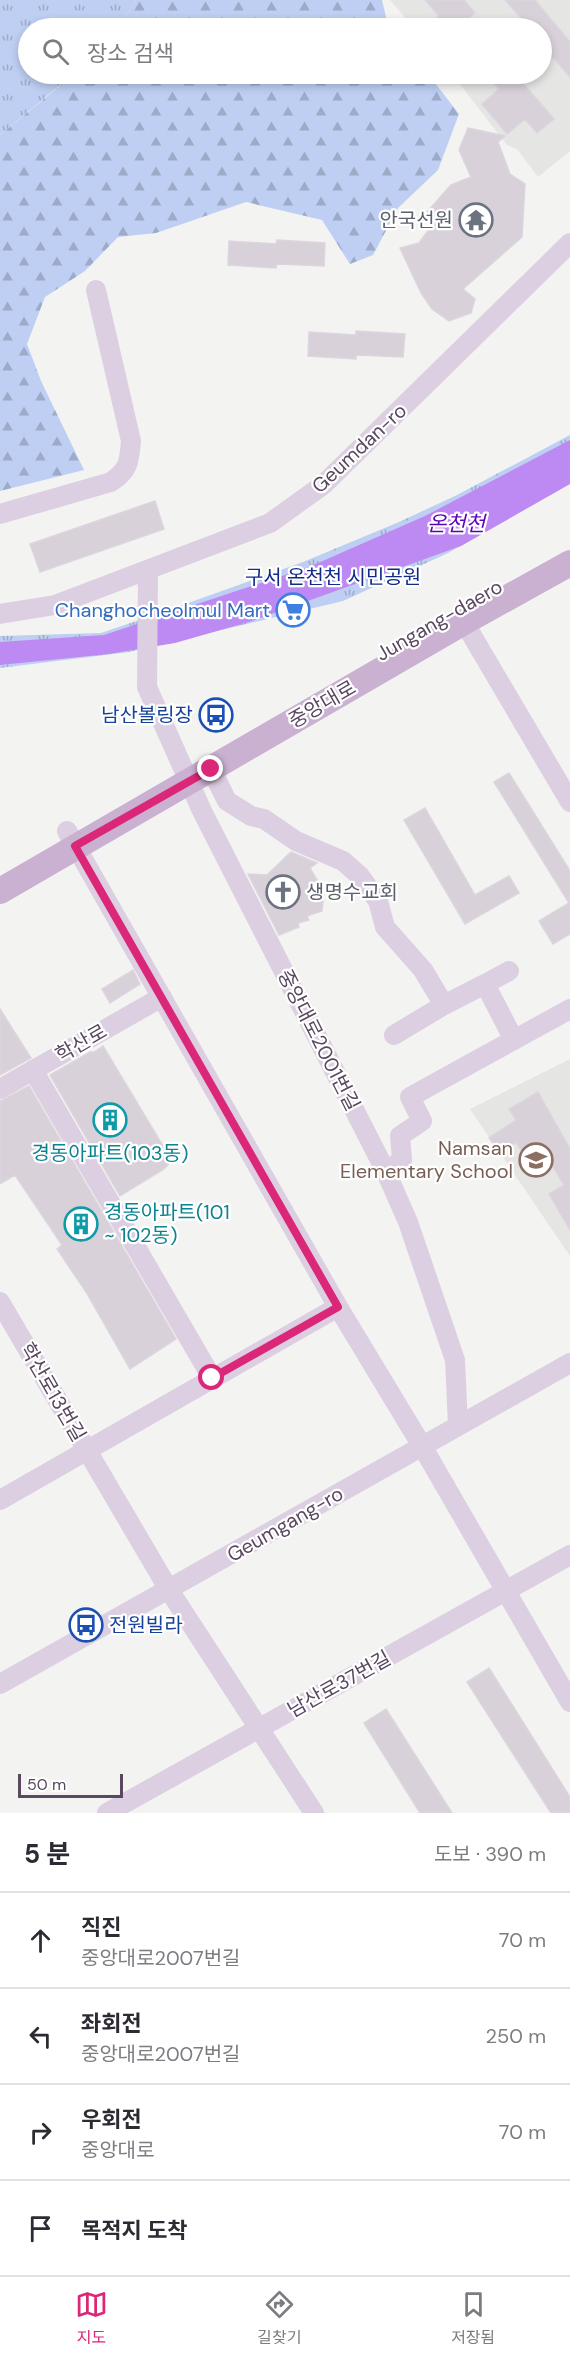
<!DOCTYPE html>
<html lang="ko">
<meta charset="utf-8">
<style>
body{margin:0;font-family:"DM Sans","Noto Sans KR",sans-serif;background:#f7f7f7;color:#2b2b33}
.scale{position:absolute;left:18px;bottom:15px;width:105px;box-sizing:border-box;padding-left:6px;border:3px solid #5a4860;border-top:0;font-size:16px;line-height:21px;white-space:nowrap;color:#5a4860;-webkit-text-stroke:4px #fff;paint-order:stroke}
.stop{position:absolute;width:18px;height:18px;margin:-14px;border:4px solid #db2777;border-radius:50%;background:#fff}
.stop.end{background:#db2777;border-color:#fff;box-shadow:0 2px 6px #0008}
.list{margin:0;padding:0;list-style:none}
h2{display:flex;justify-content:space-between;align-items:center;height:78px;margin:0;padding:0 24px;font-size:26px}
h2 small{font-size:20px;font-weight:400;color:#7c7c81}
.list li{display:grid;grid-template-columns:39px 1fr auto;gap:18px;align-items:center;box-sizing:border-box;height:96px;padding:0 24px;border-top:2px solid #e1e1e2}
.list b{display:block;font-size:22px;white-space:nowrap}
.list p{margin:0;font-size:20px;white-space:nowrap;color:#7c7c81}
.list em{font-size:20px;font-style:normal;color:#7c7c81}
.icon{flex:none;width:33px;height:33px;fill:none;stroke:currentColor;stroke-width:2;stroke-linecap:round;stroke-linejoin:round}
.map{position:relative;flex:none;width:570px;height:1813px;overflow:hidden}
.search{position:absolute;background:#fff;box-shadow:0 3px 9px #0003;left:18px;right:18px;top:18px;height:66px;display:flex;align-items:center;gap:15px;box-sizing:border-box;padding:0 21px;border-radius:33px;color:#7c7c81;font-size:22px}
.sheet{height:462px;background:#fff}
nav{display:flex;justify-content:space-around;align-items:center;box-sizing:border-box;height:84px;border-top:2px solid #e1e1e2;background:#fff;font-size:16px;color:#7c7c81}
nav a{display:grid;justify-items:center;gap:3px}
nav .on{color:#db2777}
.map>svg:first-child{display:block}
</style>
<div class="map">
<svg width="570" height="1813" viewBox="0 0 570 1813">
<defs>
<pattern id="grass-tufts" width="24" height="20" patternUnits="userSpaceOnUse" patternTransform="scale(1.5)"><rect width="24" height="20" fill="#becff3"/><path d="M3 7l-1-3M5 7V3M7 7l1-3M15 17l-1-3M17 17v-4M19 17l1-3" fill="none" stroke="#9daac8"/></pattern>
<pattern id="forest-firs" width="22" height="20" patternUnits="userSpaceOnUse" patternTransform="scale(1.5)"><rect width="22" height="20" fill="#becff3"/><path d="M5 1l3.5 6h-7zM16 11l3.5 6h-7z" fill="#9daac8"/></pattern>
</defs>
<rect width="100%" height="100%" fill="#f3f4f1"/>
<!-- education -->
<path fill="#e5e5e3" d="M390,0H570V151L538,177L517,149L507,145L452,74H542V28H414Z
M570,1059V1256L470,1109Z"/>
<!-- grass -->
<path fill="url(#grass-tufts)" d="M0,0H136L119,28H28V74H73L0,135Z
M570,435V483L448,553L343,601L129,652L0,668V636L101,633L163,612L303,562L399,522L457,495Z"/>
<!-- forest -->
<path fill="url(#forest-firs)" d="M136,0H382L387,21L392,28H119Z
M74,74H428L459,114L438,170L398,208L373,255L350,264L322,220L246,202L156,233L118,237L85,271L45,297L27,344L41,381L84,470L0,491V135Z"/>
<!-- water -->
<path fill="#bd89f2" d="M570,440V484L461,546L252,621L175,643L109,654L0,665V642L104,635L309,567L425,516Z"/>
<!-- building -->
<path fill="#d8d1d9" stroke="#ddd5dd" stroke-width="1.5" d="M425,0H464L475,13L468,19L477,28H437L431,22L439,16Z
M505,0H535L570,42V77L553,57L542,67V28H513L523,20Z
M486,74H515L554,119L537,133L525,119L507,134L482,104L499,89Z
M468,128L505,136L498,142L510,174L525,184L522,237L463,289L475,299L471,313L449,321L432,309L421,293L400,248L419,243L430,228L427,212L451,185L471,177L459,150Z
M277,240L325,243L324,266L277,264L276,268L228,265L229,241L276,244Z
M356,331L405,334L403,357L356,355V359L308,356L309,332L356,335Z
M155,501L164,529L40,572L30,544Z
M509,773L570,871V934L553,944L539,921L569,903L494,782Z
M425,808L475,895L509,876L519,893L465,924L404,820Z
M291,852L317,863L310,868L317,880L313,883L323,901L322,911L307,916L309,920L298,923L299,927L279,935L248,874L267,875Z
M133,970L140,984L110,1003L102,989Z
M0,1009L31,1058L0,1075Z
M103,1046L172,1161L164,1169L120,1196L50,1075L90,1052H94Z
M29,1086L176,1339L130,1369L86,1292L57,1249L62,1245L15,1175L0,1184V1101Z
M538,1092L570,1149V1230L549,1194L564,1185L543,1150L527,1160L516,1142L501,1153L489,1138L516,1120L509,1109Z
M489,1668L570,1797V1813H551L467,1682Z
M386,1709L452,1813H420L364,1723Z"/>
<g fill="none" stroke-linecap="round" stroke-linejoin="round">
<!-- minor -->
<path stroke="#ddcfe2" stroke-width="20" d="M0,514L111,482C129,470 129,462 131,441L96,290
M148,571L147,687L202,811L386,1172L408,1222L455,1360L458,1426
M0,614L55,605L270,523L323,485L570,243
M464,622L570,802
M211,769L227,801L251,816L264,819L296,841L343,861L360,876L378,901L385,927L423,970L444,1005L485,984L514,1040
M67,831L338,1307L422,1446L570,1702
M485,984L509,971
M394,1035L444,1005
M33,1070L212,1378
M0,1089L162,997
M386,1172L402,1160L400,1136L422,1121L410,1097L570,1009
M0,1302L169,1590L314,1813
M0,1500L338,1307
M0,1684L570,1363
M107,1813L570,1555"/>
<!-- major -->
<path stroke="#cab0d1" stroke-width="26" d="M0,891L464,622L570,563"/>
</g>
<g fill="none" stroke-linecap="round" stroke-linejoin="round">
<!-- route -->
<path stroke="#db2777" stroke-width="8" d="M211,769L75,846L338,1307L212,1378"/>
</g>
<!-- icons -->
<defs>
<g id="temple-ring" transform="scale(1.725)"><circle r="9.5" fill="#fff" stroke="#6b7280" stroke-width="1.5"/><path d="M0-6L5-2H3V0L6.5 2.5H4V6H1.5V3h-3V6H-4V2.5H-6.5L-3 0V-2H-5Z" fill="#6b7280"/></g>
<g id="supermarket-ring" transform="scale(1.725)"><circle r="9.5" fill="#fff" stroke="#3f7fe0" stroke-width="1.5"/><path d="M-6-5.5h2.5l.6 2H6L4.5 2H-2.5L-4.4-4H-6ZM-1.5 3.2a1.3 1.3 0 1 0 .1 0ZM3 3.2a1.3 1.3 0 1 0 .1 0Z" fill="#3f7fe0"/></g>
<g id="bus-ring" transform="scale(1.725)"><circle r="9.5" fill="#fff" stroke="#1a4fb4" stroke-width="1.5"/><path d="M-5-6H5V4H4V6H2V4H-2V6H-4V4H-5ZM-3.5-4V0h7V-4ZM-3.5 1.2v1.5H-2V1.2ZM2 1.2v1.5H3.5V1.2Z" fill="#1a4fb4"/></g>
<g id="church-ring" transform="scale(1.725)"><circle r="9.5" fill="#fff" stroke="#6b7280" stroke-width="1.5"/><path d="M-1.2-6h2.4v3.5h3.3v2.4h-3.3V6h-2.4V-.1h-3.3v-2.4h3.3Z" fill="#6b7280"/></g>
<g id="building-ring" transform="scale(1.725)"><circle r="9.5" fill="#fff" stroke="#0f9aa8" stroke-width="1.5"/><path d="M-4-6H4V6H1V3H-1V6H-4ZM-2.5-4.3h1.7v1.8h-1.7ZM.8-4.3h1.7v1.8H.8ZM-2.5-1h1.7V.8h-1.7ZM.8-1h1.7V.8H.8Z" fill="#0f9aa8"/></g>
<g id="school-ring" transform="scale(1.725)"><circle r="9.5" fill="#fff" stroke="#8d6e63" stroke-width="1.5"/><path d="M0-5L7-2L0 1L-7-2ZM-4 1L0 2.5L4 1V4Q0 6-4 4Z" fill="#8d6e63"/></g>
</defs>
<g fill-rule="evenodd">
<use href="#temple-ring" x="476" y="220"/>
<use href="#supermarket-ring" x="293" y="610"/>
<use href="#bus-ring" x="216" y="715"/>
<use href="#church-ring" x="283" y="892"/>
<use href="#building-ring" x="110" y="1120"/>
<use href="#school-ring" x="536" y="1160"/>
<use href="#building-ring" x="81" y="1224"/>
<use href="#bus-ring" x="86" y="1625"/>
</g>
<g text-anchor="middle" dominant-baseline="central" stroke-width="4.5" stroke-linejoin="round" paint-order="stroke">
<!-- worship labels -->
<g font-size="20" fill="#5b616d" stroke="#fff" text-anchor="end">
<text x="453" y="220">안국선원</text>
<text x="306" y="892" text-anchor="start">생명수교회</text>
</g>
<!-- street labels -->
<g font-size="20" fill="#5a4860" stroke="#fff">
<text transform="translate(359 448) rotate(-43)">Geumdan-ro</text>
<text transform="translate(439 620) rotate(-30)">Jungang-daero</text>
<text transform="translate(322 704) rotate(-30)">중앙대로</text>
<text transform="translate(319 1040) rotate(63)">중앙대로2001번길</text>
<text transform="translate(81 1043) rotate(-30)">학산로</text>
<text transform="translate(53 1392) rotate(60)">학산로13번길</text>
<text transform="translate(285 1524) rotate(-30)">Geumgang-ro</text>
<text transform="translate(339 1684) rotate(-29)">남산로37번길</text>
</g>
<!-- park labels -->
<g font-size="20" fill="#122b88" stroke="#fff">
<text x="333" y="577">구서 온천천 시민공원</text>
</g>
<!-- shop labels -->
<g font-size="20" fill="#366cbe" stroke="#fff" text-anchor="end">
<text x="270" y="610">Changhocheolmul Mart</text>
</g>
<!-- transit labels -->
<g font-size="20" fill="#164399" stroke="#fff" text-anchor="end">
<text x="193" y="715">남산볼링장</text>
<text x="109" y="1625" text-anchor="start">전원빌라</text>
</g>
<!-- education labels -->
<g font-size="20" fill="#785e54" stroke="#fff" text-anchor="end">
<text x="513" y="1148">Namsan<tspan x="513" dy="23">Elementary School</tspan></text>
</g>
<!-- culture labels -->
<g font-size="20" fill="#0d838f" stroke="#fff">
<text x="110" y="1153">경동아파트(103동)</text>
<text x="104" y="1212" text-anchor="start">경동아파트(101<tspan x="104" dy="23">~ 102동)</tspan></text>
</g>
<!-- water labels -->
<g font-size="21" font-style="italic" fill="#5d03b7" stroke="#fff">
<text x="456" y="524">온천천</text>
</g>
</g>
</svg>
<div class="scale">50 m</div>
<div class="stop" style="left:212px;top:1378px"></div>
<div class="stop end" style="left:211px;top:769px"></div>
<div class="search"><svg class="icon" aria-label="search" viewBox="0 0 24 24"><circle cx="10" cy="10" r="6"/><path d="M15 15l6 6"/></svg>장소 검색</div>
</div>
<section class="sheet">
<h2>5 분<small>도보 · 390 m</small></h2>
<ul class="list">
<li><svg class="icon" aria-label="ahead" viewBox="0 0 24 24"><path d="M12 20V5M6 11l6-6 6 6"/></svg><div><b>직진</b><p>중앙대로2007번길</p></div><em>70 m</em></li>
<li><svg class="icon" aria-label="left" viewBox="0 0 24 24"><path d="M17 20v-9H6M10 6l-5 5 5 5"/></svg><div><b>좌회전</b><p>중앙대로2007번길</p></div><em>250 m</em></li>
<li><svg class="icon" aria-label="right" viewBox="0 0 24 24"><path d="M7 20v-9h11M14 6l5 5-5 5"/></svg><div><b>우회전</b><p>중앙대로</p></div><em>70 m</em></li>
<li><svg class="icon" aria-label="arrive" viewBox="0 0 24 24"><path d="M6 21V4h12l-3 4 3 4H6"/></svg><div><b>목적지 도착</b></div></li>
</ul>
</section>
<nav>
<a class="on"><svg class="icon" aria-label="map" viewBox="0 0 24 24"><path d="M3 6l6-2 6 2 6-2v14l-6 2-6-2-6 2zM9 4v14M15 6v14"/></svg>지도</a>
<a><svg class="icon" aria-label="directions" viewBox="0 0 24 24"><path d="M12 3l9 9-9 9-9-9zM9 14v-3h6M13 9l2 2-2 2"/></svg>길찾기</a>
<a><svg class="icon" aria-label="saved" viewBox="0 0 24 24"><path d="M7 4h10v16l-5-4-5 4z"/></svg>저장됨</a>
</nav>
